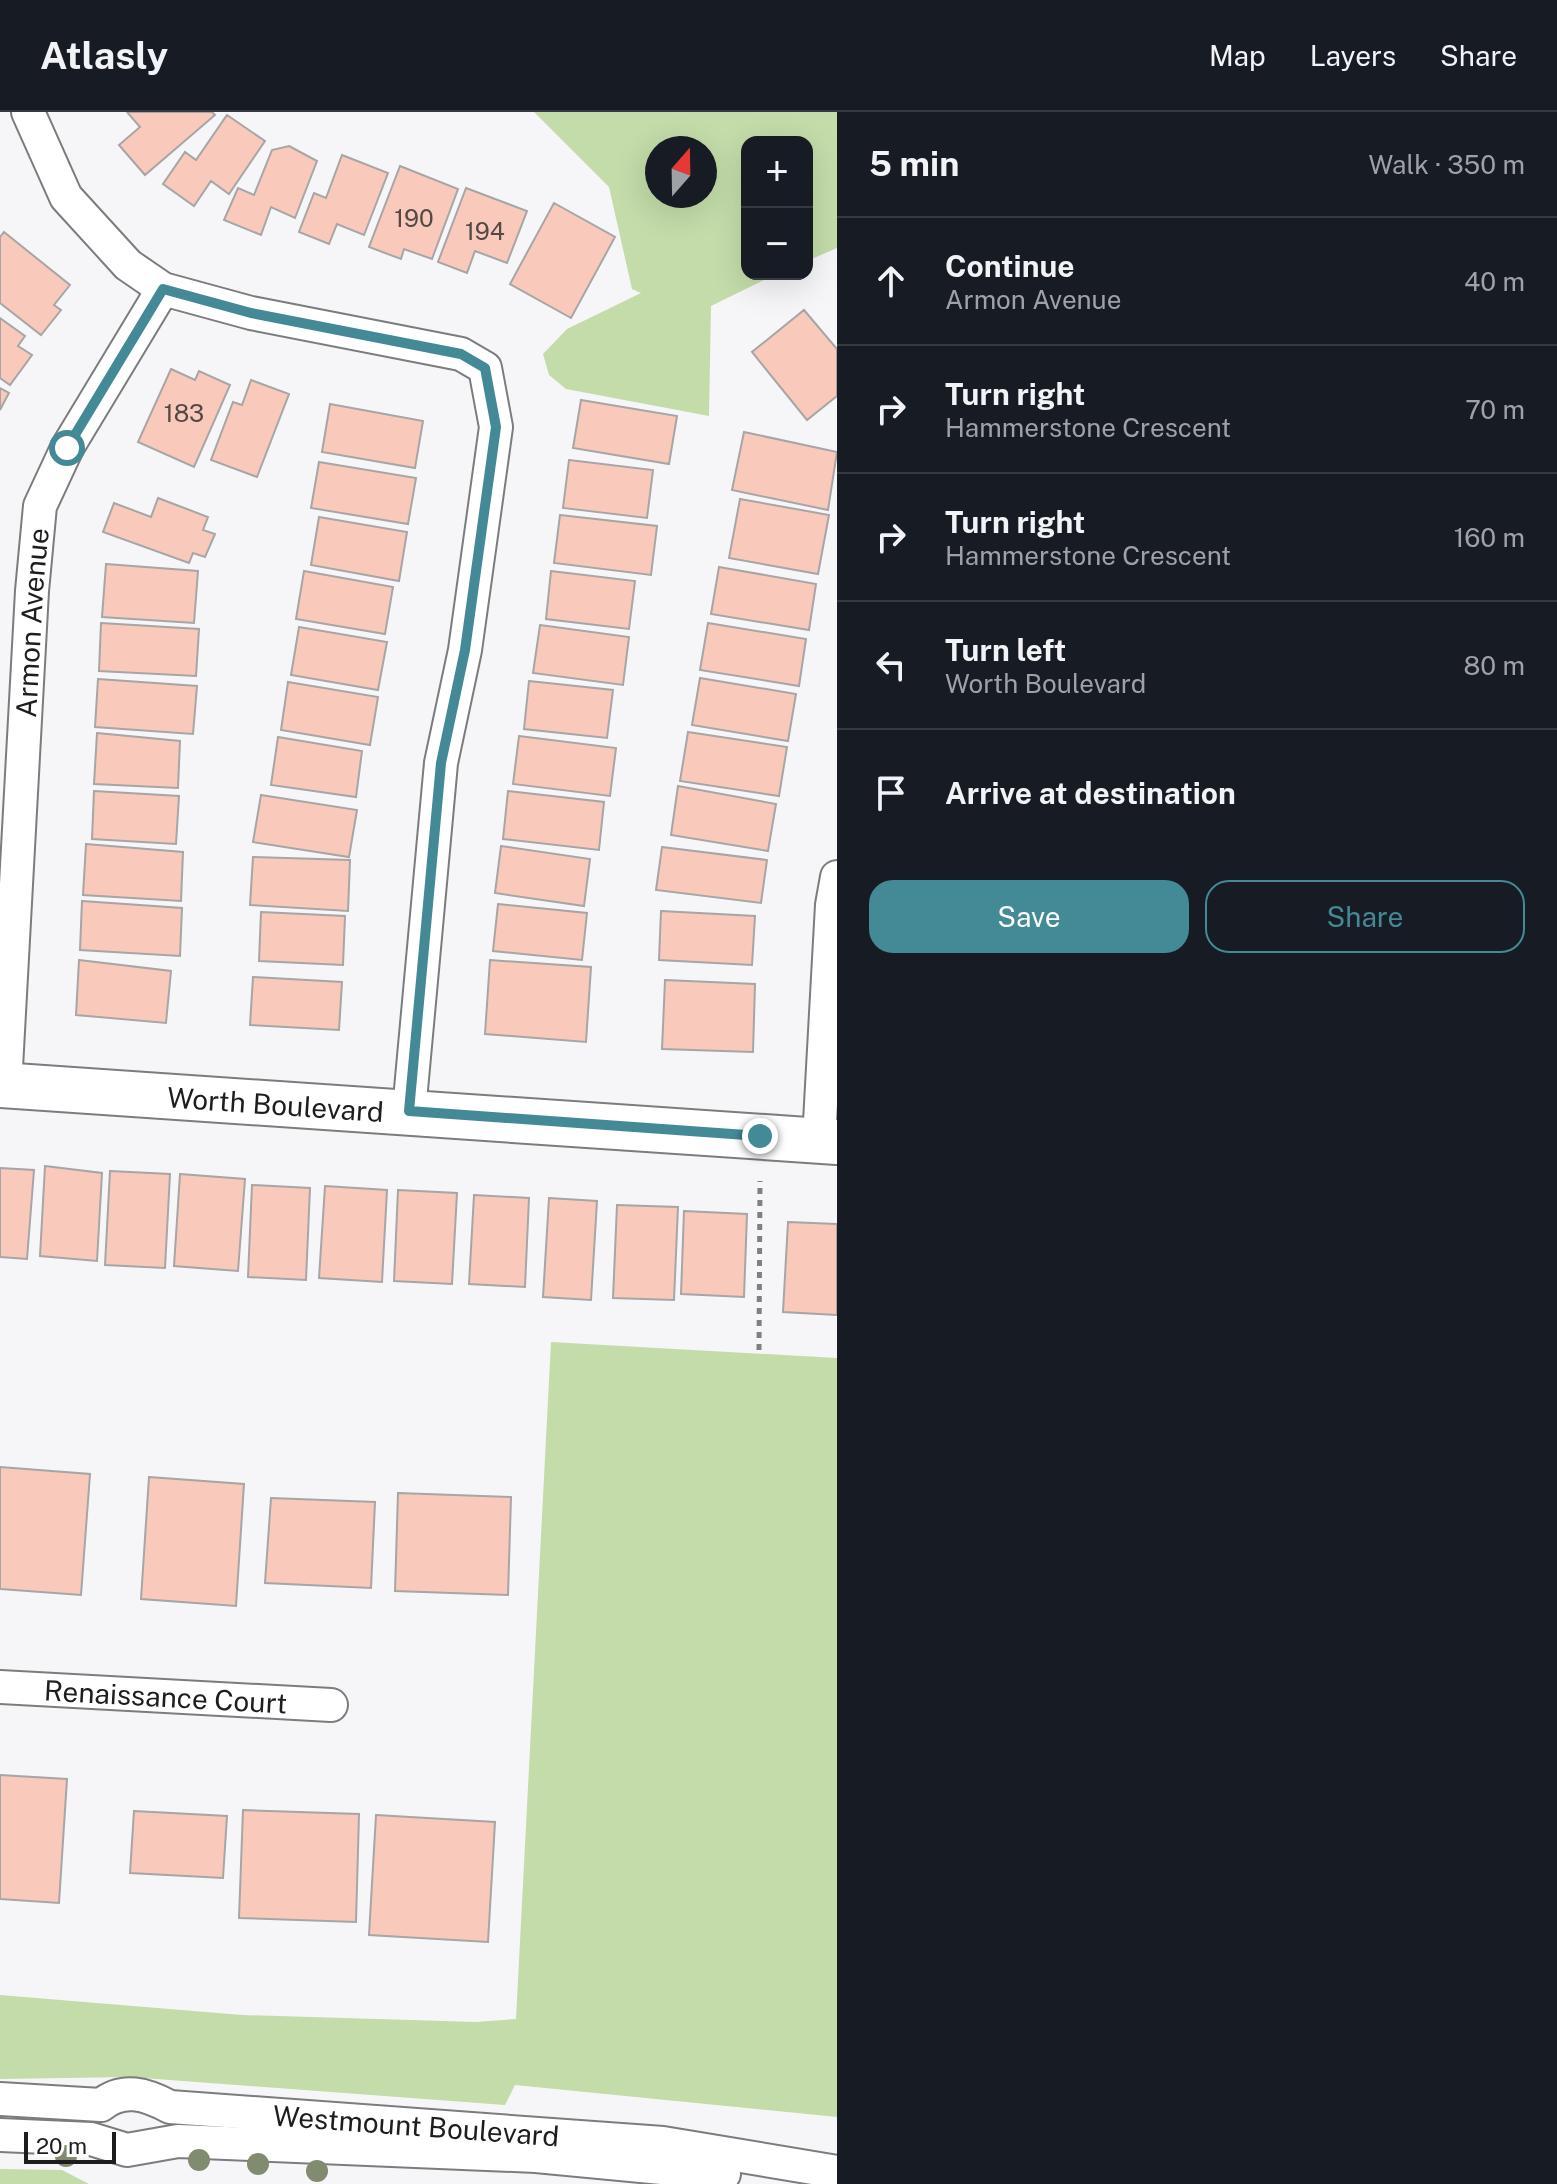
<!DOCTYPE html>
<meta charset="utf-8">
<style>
body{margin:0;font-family:"Public Sans",sans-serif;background:#20242c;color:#f1f3f6}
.controls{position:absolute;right:24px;top:24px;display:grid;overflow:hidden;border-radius:16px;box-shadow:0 8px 32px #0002}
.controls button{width:72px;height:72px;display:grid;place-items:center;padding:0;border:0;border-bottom:2px solid #363941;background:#171b24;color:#f1f3f6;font:40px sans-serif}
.compass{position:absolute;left:645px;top:24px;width:72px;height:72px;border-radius:50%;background:#171b24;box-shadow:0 8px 32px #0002;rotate:20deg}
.scale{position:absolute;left:24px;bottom:20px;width:92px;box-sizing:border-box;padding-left:8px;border:4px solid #1d1d1e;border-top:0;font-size:22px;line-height:28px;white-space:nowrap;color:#1d1d1e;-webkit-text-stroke:6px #fff;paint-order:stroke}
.stop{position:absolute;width:24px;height:24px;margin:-18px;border:6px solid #448996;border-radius:50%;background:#fff}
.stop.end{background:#448996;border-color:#fff;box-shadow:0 2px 8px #0008}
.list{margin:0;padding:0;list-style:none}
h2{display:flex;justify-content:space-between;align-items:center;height:104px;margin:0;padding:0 32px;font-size:34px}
h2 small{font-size:26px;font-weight:400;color:#9ea1a6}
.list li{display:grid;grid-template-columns:52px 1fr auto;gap:24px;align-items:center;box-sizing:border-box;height:128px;padding:0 32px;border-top:2px solid #363941}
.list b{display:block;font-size:30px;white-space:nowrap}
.list p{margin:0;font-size:26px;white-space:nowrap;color:#9ea1a6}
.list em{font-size:26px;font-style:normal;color:#9ea1a6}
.actions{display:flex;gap:16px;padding:24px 32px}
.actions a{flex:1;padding:18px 0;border:2px solid #448996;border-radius:24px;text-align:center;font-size:28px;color:#448996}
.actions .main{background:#448996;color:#fff}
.icon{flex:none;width:44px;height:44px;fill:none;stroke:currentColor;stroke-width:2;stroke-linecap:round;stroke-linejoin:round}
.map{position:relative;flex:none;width:837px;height:2072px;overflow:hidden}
header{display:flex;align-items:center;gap:48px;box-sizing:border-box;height:112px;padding:0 40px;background:#171b24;border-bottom:2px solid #363941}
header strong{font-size:38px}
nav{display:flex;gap:44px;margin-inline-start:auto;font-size:28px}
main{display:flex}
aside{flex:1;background:#171b24}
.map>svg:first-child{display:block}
</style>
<header>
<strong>Atlasly</strong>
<nav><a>Map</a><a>Layers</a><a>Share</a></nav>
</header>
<main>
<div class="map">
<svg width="837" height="2072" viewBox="0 0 837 2072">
<rect width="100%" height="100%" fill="#f6f6f8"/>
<!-- green -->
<path fill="#c3dca9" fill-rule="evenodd" d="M534,0H837V136L807,149V30H747V162H776L711,194L709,304L566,277L549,263L543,242L567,217L641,181L632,177L609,75ZM705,36V84H657V36Z
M551,1230L837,1246V2005L515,1973L505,1993L130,1965L0,1967V1883L242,1903L476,1910L516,1907Z
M0,2057L62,2058L89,2072H0Z"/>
<!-- building -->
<path fill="#f9cabb" stroke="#a7a5a5" stroke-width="2" d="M127,0H212L215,3L145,63L119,33L140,15Z
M227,3L265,29L229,82L211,69L194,94L163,72L185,40L196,48Z
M289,34L317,49L295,106L271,95L261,123L224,108L238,76L254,83L272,38Z
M342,43L388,61L364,123L337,112L329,132L299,120L314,81L326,86Z
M400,54L458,77L432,147L404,137L401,147L369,135Z
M466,76L527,99L507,151L475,139L467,161L438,150Z
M554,91L615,125L571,206L510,172Z
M4,120L70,173L54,193L61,198L41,223L0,191V125Z
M804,198L837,237V284L807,308L752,240Z
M0,206L25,224L18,234L32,243L10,273L0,266Z
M171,257L195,268L199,259L230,273L194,355L138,330Z
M251,268L289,282L257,365L211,348L233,290L242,293Z
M0,276L9,281L0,298Z
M581,288L677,304L669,352L573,336Z
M330,292L423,309L415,356L322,340Z
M744,320L837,340L828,398L732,378Z
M569,348L653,358L647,406L563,396Z
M319,350L416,366L408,412L311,396Z
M158,386L208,405L203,418L215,422L205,445L193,441L189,451L103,420L114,391L151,405Z
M740,387L829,403L818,462L729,446Z
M560,403L657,414L651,463L554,451Z
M319,405L407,420L399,469L311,453Z
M106,452L198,459L194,511L102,505Z
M719,455L816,472L809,518L711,502Z
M304,459L393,475L385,522L296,507Z
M551,459L635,469L629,517L546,507Z
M101,511L199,517L196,564L99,559Z
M708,511L806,527L799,574L700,558Z
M540,513L629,525L623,573L533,561Z
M299,515L387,530L378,578L291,563Z
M700,566L796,582L788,629L692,613Z
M98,567L197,574L193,622L95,615Z
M529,569L613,578L607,626L524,617Z
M288,570L378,585L370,633L281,618Z
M688,620L787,635L779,684L680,669Z
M97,621L180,629L178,676L94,672Z
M519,624L616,636L610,684L513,672Z
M278,625L362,639L356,685L271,673Z
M678,674L776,692L768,739L671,723Z
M94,679L179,684L176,732L92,727Z
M508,679L604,690L599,738L503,727Z
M261,683L357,698L349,745L253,730Z
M86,732L183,740L181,789L83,783Z
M501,734L590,747L584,794L495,781Z
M662,735L767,748L761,791L656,778Z
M253,745L350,748L348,799L250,793Z
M82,789L182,796L180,844L80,838Z
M498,792L587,801L582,848L493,839Z
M661,799L755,804L752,853L659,848Z
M261,800L345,804L343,853L259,849Z
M79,848L171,859L166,911L76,903Z
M490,848L591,855L586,930L485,922Z
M253,865L342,870L339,918L250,913Z
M665,868L755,872L753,940L662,937Z
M45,1054L102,1061L97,1149L40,1144Z
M0,1056L34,1058L27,1147L0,1145Z
M110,1059L170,1062L165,1156L105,1153Z
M180,1062L245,1067L238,1159L174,1154Z
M252,1073L310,1076L306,1168L248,1165Z
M325,1074L387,1078L382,1170L319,1166Z
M398,1078L457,1081L452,1172L394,1169Z
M474,1083L529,1086L525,1175L469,1172Z
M549,1086L597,1089L591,1188L543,1185Z
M617,1093L678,1095L674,1188L613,1186Z
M684,1099L747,1102L744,1185L681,1182Z
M788,1110L837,1112V1203L783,1200Z
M0,1355L90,1362L81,1483L0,1477Z
M149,1365L244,1372L236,1494L141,1487Z
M398,1381L511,1385L508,1483L395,1479Z
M271,1386L375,1390L371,1476L265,1471Z
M0,1663L67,1667L59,1791L0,1787Z
M243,1698L359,1702L356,1810L239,1806Z
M134,1699L227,1704L223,1766L130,1761Z
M376,1703L495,1710L488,1830L369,1823Z"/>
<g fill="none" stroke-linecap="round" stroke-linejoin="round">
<!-- street casing -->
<g stroke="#7b7c7d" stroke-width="36">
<g id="street">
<path d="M28,0L66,85L128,153L163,177L251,201L461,242L485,256L496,315L465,538L441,651L409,999"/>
<path id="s1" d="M5,974L32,479L40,394L67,336L163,177"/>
<path d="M819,1028L832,793L837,765"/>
<path id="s2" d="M0,1575L331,1593"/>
<path id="s3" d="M0,1987L101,1993C123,1975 146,1982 170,1995L663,2031L837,2060"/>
<path d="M0,2023L91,2027L127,2038L178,2029L536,2044L724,2062"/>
</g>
</g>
<!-- secondary casing -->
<g stroke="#7b7c7d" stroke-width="48">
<g id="secondary">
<path id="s4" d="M0,973L837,1030"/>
</g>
</g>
<!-- path -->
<path stroke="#808081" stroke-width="5" stroke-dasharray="6 6" stroke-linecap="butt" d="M759,1238L760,1069"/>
<!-- street -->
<use href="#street" stroke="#fff" stroke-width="32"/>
<!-- secondary -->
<use href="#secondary" stroke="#fff" stroke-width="44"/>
</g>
<!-- trees -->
<g fill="#808b70">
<circle cx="66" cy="2044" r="11"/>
<circle cx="199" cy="2048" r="11"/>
<circle cx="258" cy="2052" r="11"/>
<circle cx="317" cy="2059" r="11"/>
</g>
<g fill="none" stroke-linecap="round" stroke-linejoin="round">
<!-- route -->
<path stroke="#448996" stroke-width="10" d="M67,336L163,177L251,201L461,242L485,256L496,315L465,538L441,651L409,999L760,1024"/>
</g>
<g text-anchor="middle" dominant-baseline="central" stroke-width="6" stroke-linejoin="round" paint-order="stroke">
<!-- number labels -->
<g font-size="24" fill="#544845">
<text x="414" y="106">190</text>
<text x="485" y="119">194</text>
<text x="184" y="301">183</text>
</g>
<!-- street labels -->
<g font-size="28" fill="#1d1d1e" stroke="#fff">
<text stroke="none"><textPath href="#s1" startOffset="464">Armon Avenue</textPath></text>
<text stroke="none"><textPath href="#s4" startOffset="276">Worth Boulevard</textPath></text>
<text stroke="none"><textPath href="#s2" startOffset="166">Renaissance Court</textPath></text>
<text stroke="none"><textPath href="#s3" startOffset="422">Westmount Boulevard</textPath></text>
</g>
</g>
</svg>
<div class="controls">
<button>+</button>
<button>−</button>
</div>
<svg class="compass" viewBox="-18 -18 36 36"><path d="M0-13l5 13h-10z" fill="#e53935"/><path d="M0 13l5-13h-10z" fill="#9ea1a6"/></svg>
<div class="scale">20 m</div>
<div class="stop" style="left:67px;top:336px"></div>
<div class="stop end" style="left:760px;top:1024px"></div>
</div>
<aside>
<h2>5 min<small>Walk · 350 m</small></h2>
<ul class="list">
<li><svg class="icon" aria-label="ahead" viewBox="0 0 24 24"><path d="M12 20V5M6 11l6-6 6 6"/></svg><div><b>Continue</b><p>Armon Avenue</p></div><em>40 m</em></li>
<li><svg class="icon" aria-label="right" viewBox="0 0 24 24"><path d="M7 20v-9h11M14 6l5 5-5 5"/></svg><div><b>Turn right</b><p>Hammerstone Crescent</p></div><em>70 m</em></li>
<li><svg class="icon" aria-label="right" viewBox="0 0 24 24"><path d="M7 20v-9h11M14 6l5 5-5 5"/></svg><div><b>Turn right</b><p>Hammerstone Crescent</p></div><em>160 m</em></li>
<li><svg class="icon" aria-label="left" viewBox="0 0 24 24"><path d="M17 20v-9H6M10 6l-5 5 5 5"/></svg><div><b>Turn left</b><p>Worth Boulevard</p></div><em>80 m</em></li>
<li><svg class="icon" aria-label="arrive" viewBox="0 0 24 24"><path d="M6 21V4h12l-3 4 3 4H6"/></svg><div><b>Arrive at destination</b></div></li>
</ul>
<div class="actions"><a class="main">Save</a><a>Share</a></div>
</aside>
</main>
